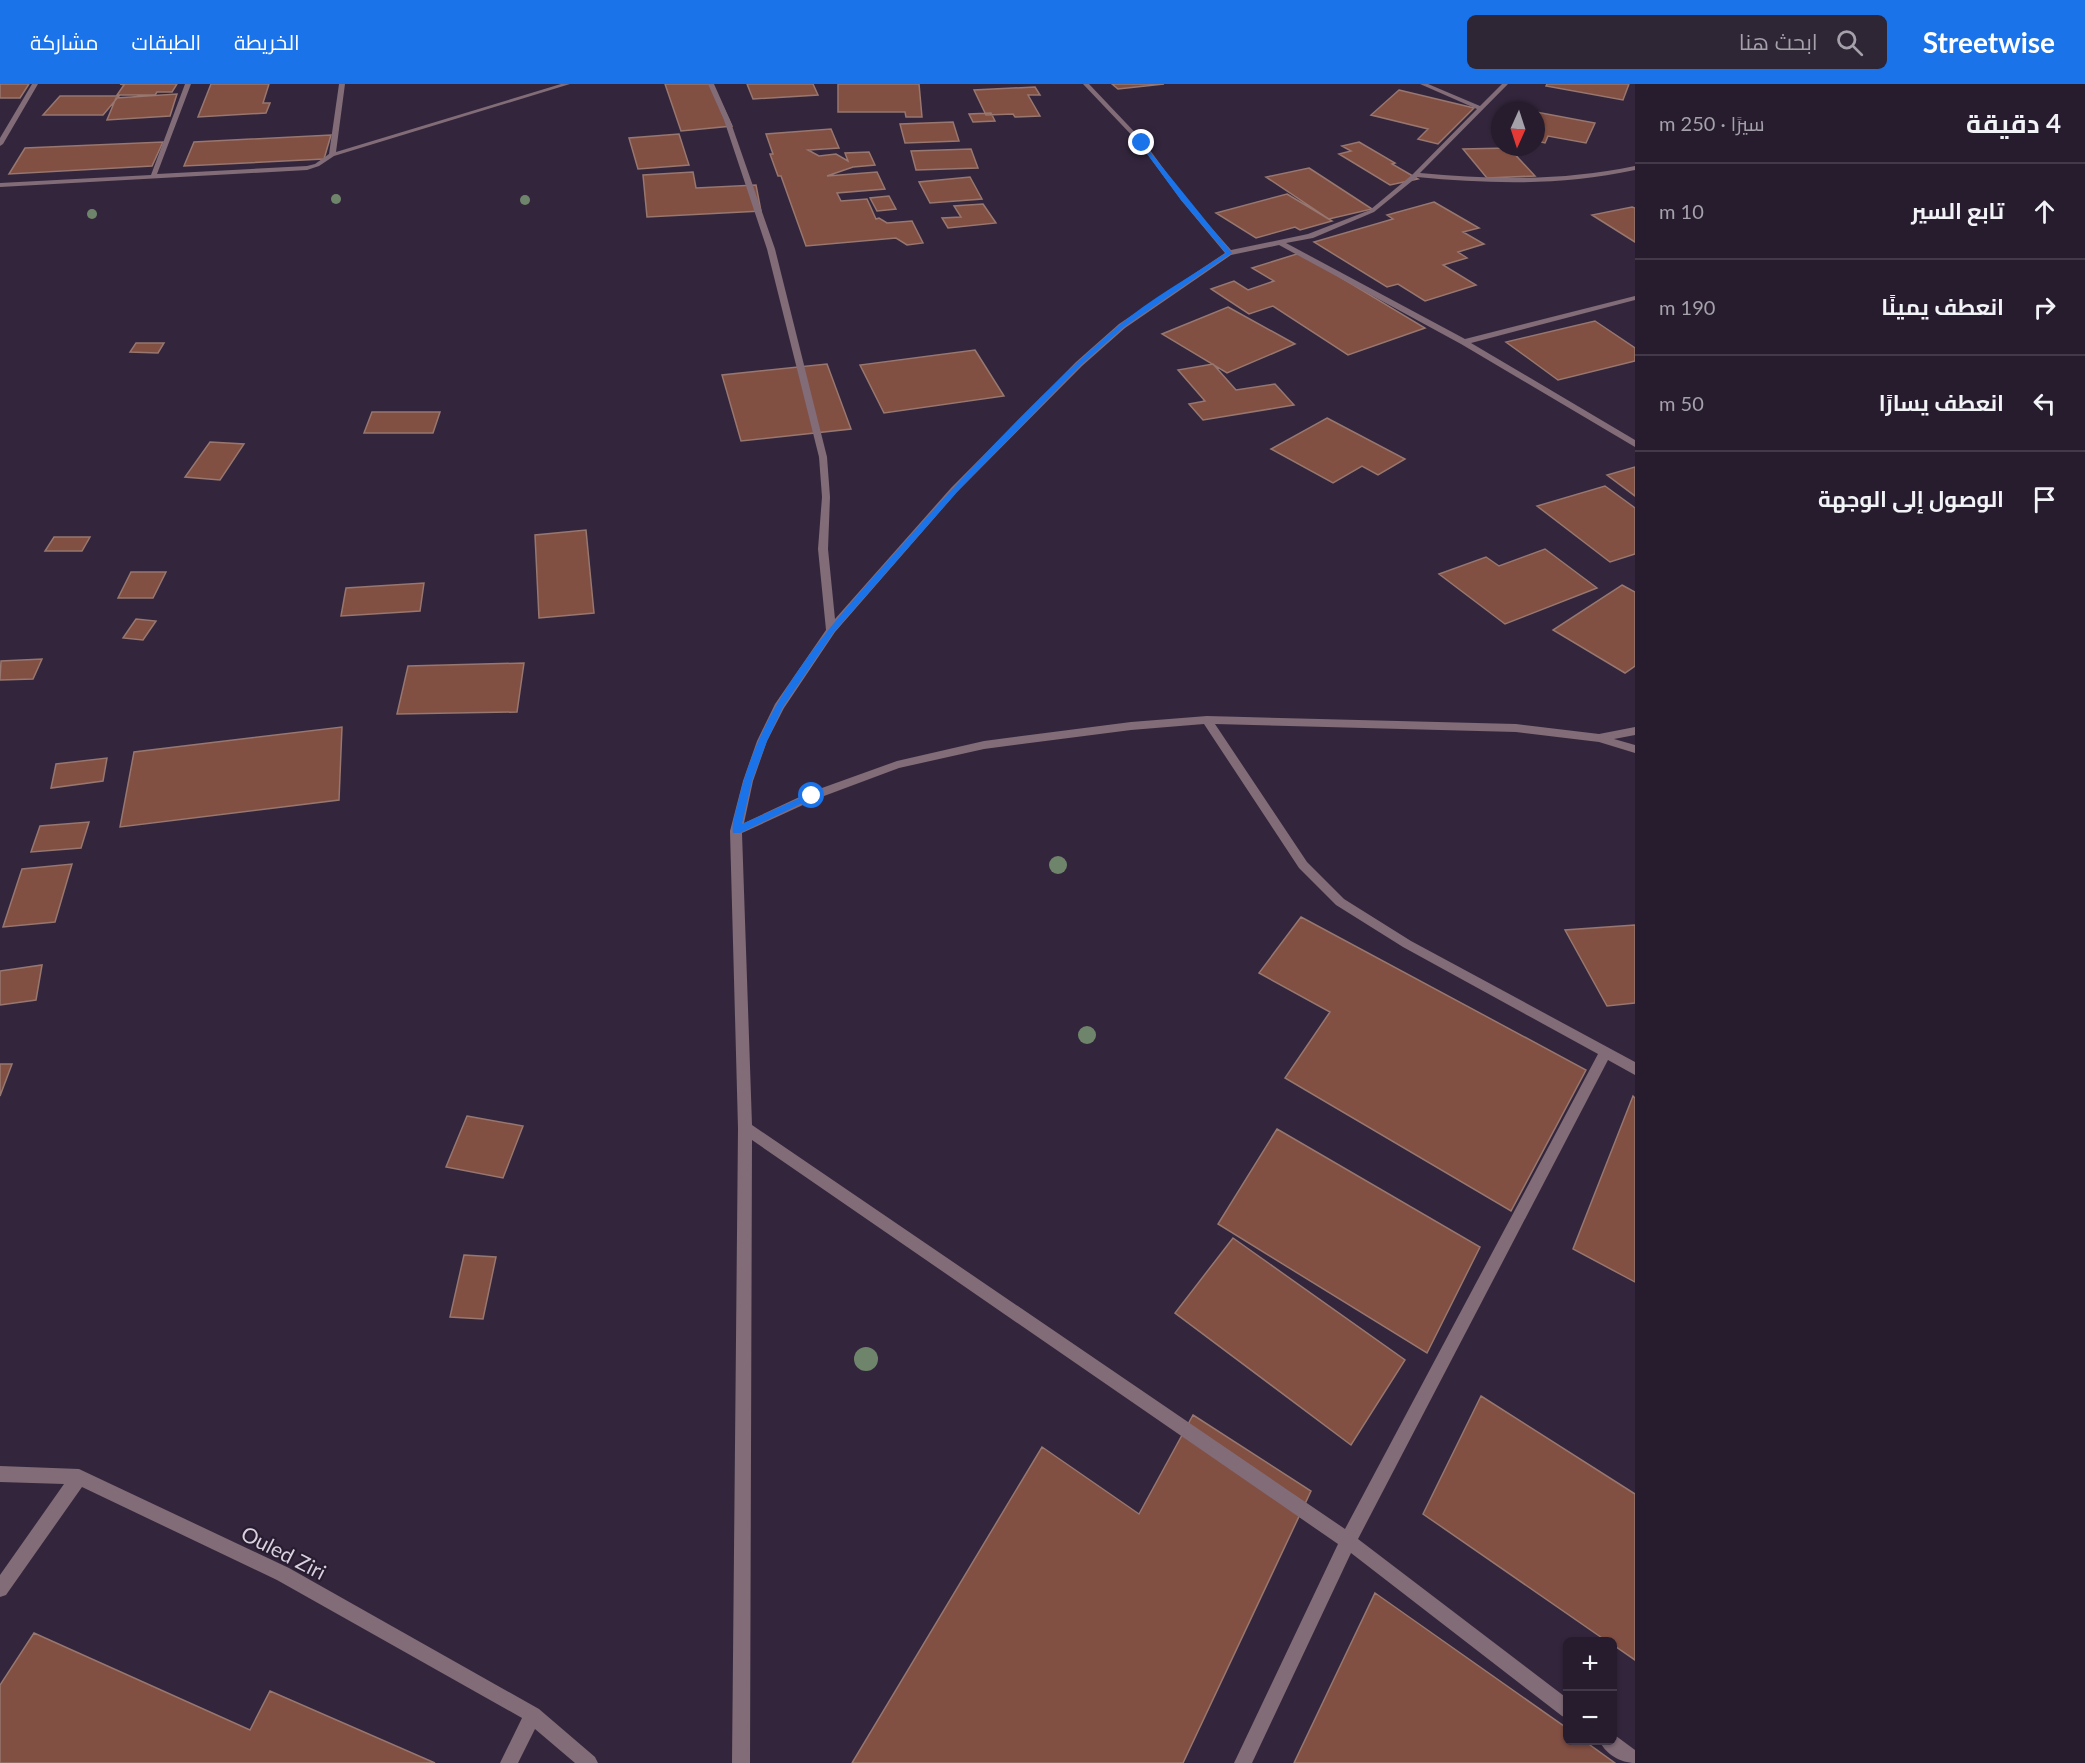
<!DOCTYPE html>
<html lang="ar">
<meta charset="utf-8">
<style>
body{margin:0;font-family:Lato,Cairo,sans-serif;background:#2e2535;color:#f1f3f6;direction:rtl}
.controls{position:absolute;right:18px;bottom:18px;display:grid;overflow:hidden;border-radius:9px;box-shadow:0 2px 4px #0004}
.controls button{width:54px;height:54px;display:grid;place-items:center;padding:0;border:0;border-bottom:2px solid #423a49;background:#261c2d;color:#f1f3f6;font:30px sans-serif}
.compass{position:absolute;left:1491px;top:18px;width:54px;height:54px;border-radius:50%;background:#261c2d;box-shadow:0 2px 4px #0004;rotate:183deg}
.stop{position:absolute;width:18px;height:18px;margin:-14px;border:4px solid #1a73e8;border-radius:50%;background:#fff}
.stop.end{background:#1a73e8;border-color:#fff;box-shadow:0 2px 6px #0008}
.list{margin:0;padding:0;list-style:none}
h2{display:flex;justify-content:space-between;align-items:center;height:78px;margin:0;padding:0 24px;font-size:26px}
h2 small{font-size:20px;font-weight:400;color:#a4a1aa}
.list li{display:grid;grid-template-columns:39px 1fr auto;gap:18px;align-items:center;box-sizing:border-box;height:96px;padding:0 24px;border-top:2px solid #423a49}
.list b{display:block;font-size:22px;white-space:nowrap}
.list em{font-size:20px;font-style:normal;color:#a4a1aa}
.icon{flex:none;width:33px;height:33px;fill:none;stroke:currentColor;stroke-width:2;stroke-linecap:round;stroke-linejoin:round}
.map{position:relative;flex:none;width:1635px;height:1679px;overflow:hidden;direction:ltr}
header{display:flex;align-items:center;gap:36px;box-sizing:border-box;height:84px;padding:0 30px;background:#1a73e8;color:#fff}
header strong{font-size:28px}
nav{display:flex;gap:33px;margin-inline-start:auto;font-size:21px}
.search{width:420px;height:54px;background:#2e2535;display:flex;align-items:center;gap:15px;box-sizing:border-box;padding:0 21px;border-radius:9px;color:#a4a1aa;font-size:22px}
main{display:flex}
aside{flex:1;background:#261c2d}
.map>svg:first-child{display:block}
</style>
<header>
<strong>Streetwise</strong>
<div class="search"><svg class="icon" aria-label="search" viewBox="0 0 24 24"><circle cx="10" cy="10" r="6"/><path d="M15 15l6 6"/></svg>ابحث هنا</div>
<nav><a>الخريطة</a><a>الطبقات</a><a>مشاركة</a></nav>
</header>
<main>
<aside>
<h2>4 دقيقة<small>سيرًا · 250 m</small></h2>
<ul class="list">
<li><svg class="icon" aria-label="ahead" viewBox="0 0 24 24"><path d="M12 20V5M6 11l6-6 6 6"/></svg><div><b>تابع السير</b></div><em>10 m</em></li>
<li><svg class="icon" aria-label="right" viewBox="0 0 24 24"><path d="M7 20v-9h11M14 6l5 5-5 5"/></svg><div><b>انعطف يمينًا</b></div><em>190 m</em></li>
<li><svg class="icon" aria-label="left" viewBox="0 0 24 24"><path d="M17 20v-9H6M10 6l-5 5 5 5"/></svg><div><b>انعطف يسارًا</b></div><em>50 m</em></li>
<li><svg class="icon" aria-label="arrive" viewBox="0 0 24 24"><path d="M6 21V4h12l-3 4 3 4H6"/></svg><div><b>الوصول إلى الوجهة</b></div></li>
</ul>
</aside>
<div class="map">
<svg width="1635" height="1679" viewBox="0 0 1635 1679">
<rect width="100%" height="100%" fill="#33263c"/>
<!-- building -->
<path fill="#824f43" stroke="#97776f" stroke-width="1.5" d="M0,0H29L20,14H0Z
M120,0H177L172,8H157L155,11H117L124,1Z
M211,0H269L263,19H270L266,29L198,33Z
M665,0H712L732,42L681,47Z
M747,0H813L818,11L753,15Z
M838,0H919L922,33H906L905,28H838Z
M1112,0H1164L1118,5Z
M1547,0H1629L1623,16L1546,2Z
M1035,3L1040,11H1028L1040,32L1015,33L1013,30L986,31L974,6Z
M1399,6L1474,24L1438,60L1418,55L1428,45L1371,31Z
M177,10L170,32L107,36L116,14Z
M60,12H119L103,31H43Z
M1536,28L1595,39L1586,59L1548,52L1545,59L1536,57Z
M991,29L995,37L973,38L969,30Z
M953,38L959,57L905,59L900,40Z
M831,45L839,64L808,66L819,72L836,70L848,77L845,69L869,68L875,81L853,83L827,92L877,88L885,105L837,109L841,117L867,115L876,135L879,134L887,139L912,137L923,159L907,161L896,154L806,162L781,92H778L770,70H773L766,50Z
M679,50L689,81L638,85L629,54Z
M331,51L324,75L184,82L194,58Z
M163,58L152,82L9,90L25,64Z
M1359,58L1395,79L1392,80L1418,95L1390,101L1339,70L1351,67L1342,62Z
M1509,64L1535,92L1487,94L1463,65Z
M971,65L978,84L916,86L911,67Z
M1309,84L1372,125L1329,135L1266,93Z
M693,88L696,104L756,101L761,127L647,133L643,91Z
M970,93L982,115L930,119L919,98Z
M1287,110L1332,137L1300,146L1295,143L1256,154L1216,129Z
M889,112L896,125L877,127L870,114Z
M1434,118L1479,144L1463,148L1484,160L1458,168L1467,174L1443,181L1476,201L1425,217L1398,200L1387,203L1314,158L1393,135L1387,131Z
M983,120L996,139L948,144L942,134L961,133L954,122Z
M1632,123L1635,124V158L1592,131Z
M1300,169L1425,244L1348,271L1273,222L1249,230L1211,205L1234,197L1248,206L1274,197L1252,184Z
M1228,223L1295,260L1227,289L1162,250Z
M1595,237L1635,264V277L1558,296L1506,258Z
M136,259H164L158,269L130,268Z
M975,266L1004,312L884,329L860,281Z
M827,280L851,345L741,357L722,291Z
M1213,280L1236,306L1275,300L1294,321L1203,336L1189,320L1205,317L1178,286Z
M372,328H440L433,349H364Z
M1327,334L1405,375L1378,391L1362,382L1333,399L1271,365Z
M210,358L244,360L220,396L185,393Z
M1635,383V412L1607,391Z
M1605,402L1635,424V470L1610,478L1537,422Z
M586,446L594,529L539,534L535,451Z
M54,453H90L82,467H45Z
M1545,465L1597,504L1505,540L1439,490L1486,473L1499,482Z
M131,488H166L153,514H118Z
M424,499L420,527L341,532L346,504Z
M1622,501L1635,508V582L1625,589L1553,546Z
M136,535L156,537L143,556L123,554Z
M42,575L33,595L0,596L1,577Z
M524,579L517,628L397,630L408,582Z
M342,643L339,716L120,743L134,668Z
M107,674L103,697L51,704L56,680Z
M89,738L81,764L31,768L40,742Z
M72,780L55,838L3,843L22,785Z
M1301,833L1586,986L1511,1127L1285,994L1330,928L1259,889Z
M1635,841V919L1607,922L1565,846Z
M42,881L36,916L0,921V887Z
M0,980H12L0,1012Z
M1633,1012L1635,1014V1198L1573,1165Z
M467,1032L523,1042L503,1094L446,1083Z
M1277,1045L1480,1163L1427,1269L1218,1140Z
M1233,1154L1405,1276L1351,1361L1175,1229Z
M464,1171L496,1173L483,1235L450,1233Z
M1481,1312L1635,1410V1576L1612,1560V1558H1608L1423,1430Z
M1193,1331L1311,1407L1183,1679H852L1042,1363L1139,1430Z
M1375,1509L1568,1645V1656H1583L1615,1679H1294Z
M34,1549L250,1646L270,1607L435,1679H0V1601Z"/>
<g fill="none" stroke-linecap="round" stroke-linejoin="round">
<!-- minor -->
<path fill="#826c78" fill-rule="evenodd" d="M32,0H38L3,60L0,62V54Z
M185,0H191L157,90L307,82L315,80L329,70L339,0H345L336,68L561,0H570L334,72L319,82L307,86L0,103V99L151,91Z
M708,0H714L730,36L775,165L827,373L830,413L828,465L835,535L951,404L1076,278L1119,240L1225,169L1181,116L1140,60L1083,0H1089L1144,58L1185,114L1231,166L1308,150L1370,126L1413,90L1477,25L1420,0H1428L1480,22L1502,0H1508L1420,89C1493,96 1563,97 1635,82V86C1560,102 1492,100 1417,93L1374,128L1313,154L1286,159L1465,255L1635,212V216L1471,259L1635,356V363L1461,260L1279,161L1231,171L1125,244L1082,282L957,408L835,548L784,624L767,657L753,697L744,739L808,709L897,677L984,657L1131,638L1207,632L1516,640L1599,650L1635,643V651L1614,655L1635,661V669L1599,658L1516,648L1215,640L1307,778L1344,815L1411,857L1635,978V991L1608,976L1358,1455L1568,1615V1635L1562,1632L1351,1469L1252,1679H1234L1338,1460L752,1056L750,1679H732L738,1044L730,747L743,697L757,657L775,620L826,546L818,465L822,413L819,373L767,165L724,36ZM1204,640L1299,784L1336,821L1403,863L1598,970L1345,1445L752,1041L742,749L816,715L899,684L984,665L1131,646Z
M0,1382L79,1385L289,1484L539,1625L595,1673L598,1679H575L535,1645L518,1679H500L522,1634L277,1496L82,1403L6,1511L0,1513V1491L64,1400L0,1398Z
M1612,1649L1635,1666V1679C1621,1679 1605,1670 1599,1656H1612Z"/>
</g>
<!-- trees -->
<g fill="#6f856b">
<circle cx="336" cy="115" r="5"/>
<circle cx="525" cy="116" r="5"/>
<circle cx="92" cy="130" r="5"/>
<circle cx="1058" cy="781" r="9"/>
<circle cx="1087" cy="951" r="9"/>
<circle cx="866" cy="1275" r="12"/>
</g>
<!-- route -->
<path fill="#1a73e8" d="M1142,58L1232,169L1124,243L1081,281L957,408L834,548L783,623L767,657L752,697L742,740L809,710H815L817,712L740,749H733C731,739 737,724 739,714C764,609 841,530 910,452C975,379 1043,306 1117,243C1150,215 1190,193 1226,169L1181,116L1139,59Z"/>
<g text-anchor="middle" dominant-baseline="central" stroke-width="4.5" stroke-linejoin="round" paint-order="stroke">
<!-- near-street labels -->
<g font-size="21" fill="#d8d0de" stroke="#291d32">
<text transform="translate(284 1468) rotate(27)">Ouled Ziri</text>
</g>
</g>
</svg>
<div class="controls">
<button>+</button>
<button>−</button>
</div>
<svg class="compass" viewBox="-18 -18 36 36"><path d="M0-13l5 13h-10z" fill="#e53935"/><path d="M0 13l5-13h-10z" fill="#a4a1aa"/></svg>
<div class="stop" style="left:812px;top:712px"></div>
<div class="stop end" style="left:1142px;top:59px"></div>
</div>
</main>
